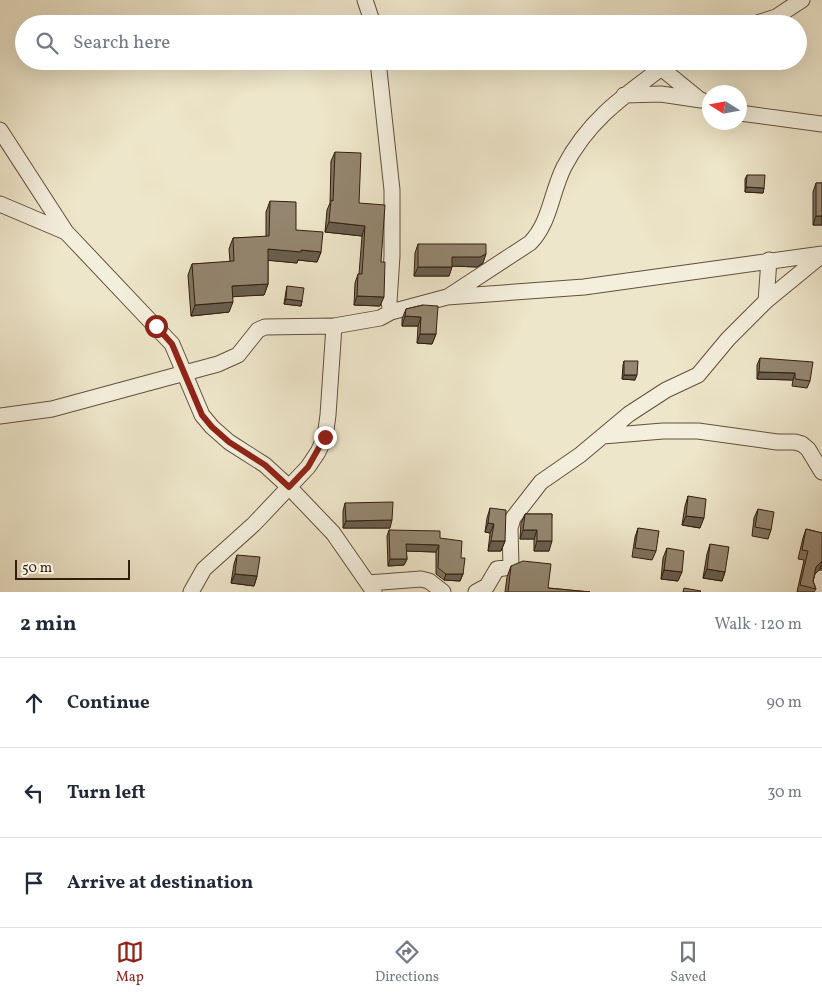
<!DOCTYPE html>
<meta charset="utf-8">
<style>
body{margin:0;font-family:Vollkorn,serif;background:#f6f6f7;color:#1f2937}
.compass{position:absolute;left:702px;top:85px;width:45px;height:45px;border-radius:50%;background:#fff;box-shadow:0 5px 20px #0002;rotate:281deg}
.scale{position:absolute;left:15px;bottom:12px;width:115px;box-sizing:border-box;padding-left:5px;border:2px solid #331e0e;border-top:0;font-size:14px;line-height:18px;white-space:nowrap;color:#331e0e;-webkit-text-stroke:4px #f4efdd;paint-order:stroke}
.stop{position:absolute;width:15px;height:15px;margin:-11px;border:4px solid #8f2418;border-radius:50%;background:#fff}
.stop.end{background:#8f2418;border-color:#fff;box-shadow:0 1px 5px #0008}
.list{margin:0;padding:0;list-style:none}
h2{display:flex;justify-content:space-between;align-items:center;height:65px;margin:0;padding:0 20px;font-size:21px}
h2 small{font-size:16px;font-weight:400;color:#747a83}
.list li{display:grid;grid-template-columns:32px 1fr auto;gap:15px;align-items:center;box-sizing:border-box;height:90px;padding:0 20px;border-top:1px solid #e0e1e3}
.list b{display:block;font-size:19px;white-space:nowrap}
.list em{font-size:16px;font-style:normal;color:#747a83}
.icon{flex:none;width:28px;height:28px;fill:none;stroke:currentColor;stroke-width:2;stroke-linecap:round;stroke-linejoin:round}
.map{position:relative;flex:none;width:822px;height:592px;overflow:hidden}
.search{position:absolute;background:#fff;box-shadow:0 5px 20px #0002;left:15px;right:15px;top:15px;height:55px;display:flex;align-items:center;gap:12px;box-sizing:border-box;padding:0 18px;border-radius:28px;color:#747a83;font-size:19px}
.sheet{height:335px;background:#fff}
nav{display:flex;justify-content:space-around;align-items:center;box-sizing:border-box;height:70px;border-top:1px solid #e0e1e3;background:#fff;font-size:14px;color:#747a83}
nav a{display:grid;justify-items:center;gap:2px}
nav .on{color:#8f2418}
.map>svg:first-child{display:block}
</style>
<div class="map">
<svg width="822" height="592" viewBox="0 0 822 592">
<rect width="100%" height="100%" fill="#eee6ca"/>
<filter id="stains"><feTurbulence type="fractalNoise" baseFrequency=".004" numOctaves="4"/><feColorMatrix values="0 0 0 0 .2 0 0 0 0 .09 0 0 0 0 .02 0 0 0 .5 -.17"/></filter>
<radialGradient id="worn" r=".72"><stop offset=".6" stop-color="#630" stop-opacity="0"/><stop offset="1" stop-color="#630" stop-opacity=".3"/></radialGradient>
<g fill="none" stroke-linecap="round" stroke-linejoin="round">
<!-- minor casing -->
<g stroke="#62503d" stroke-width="17">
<path id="minor" d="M365,0L373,24
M754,24L776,17L802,0
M378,61L392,190V256L389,302L391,312
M661,68L699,99
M624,95L661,94L701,100
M740,113L822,124
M0,130L66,232L172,344L202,415L212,427L229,442L265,465L289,487L333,533L374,592
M0,204L66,232
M449,296L530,243C550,223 551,193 564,167C590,117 627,94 671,61
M766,301L769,260
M0,416L52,409L218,364L238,355L258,330L265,327L334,326L380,318L391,312L447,297L584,287L822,254
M603,436L663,431H698L777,442H795L802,444L808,449L822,472
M368,583L421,579L429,581L443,592
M191,592L204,569L254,524L308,467L318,452L325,437L328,415L334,326
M476,592L487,586L497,569L511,567L510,528L513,518L541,482L580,455L629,414L666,390L698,375L728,339L766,301L822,255
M819,592L822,578"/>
</g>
<!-- minor -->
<use href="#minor" stroke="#f4efdd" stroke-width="15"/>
</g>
<!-- wall -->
<path fill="#7f7360" stroke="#331e0e" d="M335,152L359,203L381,262L380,306L354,305L355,283L358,274H359L362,236L325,232L327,210L330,203L331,161Z
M747,175L764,188L763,193L745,192V179Z
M816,183H822V225H813V192Z
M270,201L296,230L321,252L317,262L298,260L297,263L268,260V284L264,295L233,296L229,312L191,316L188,275L192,264L230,262L229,249L233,238L266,237V212Z
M418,244L483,263L477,267L452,266L449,276H414L415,253Z
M287,286L302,301L301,306L284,304L286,291Z
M423,305L436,334L432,344L417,343L418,326H402V319L406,309Z
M760,358L810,381L807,388L792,386L793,380L757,379V365Z
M624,361L635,380L622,379L623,365Z
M688,496L700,528L682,525L685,506Z
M345,503L390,528H343V511Z
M490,508L505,541L501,551H488L490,533L485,532L487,518Z
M758,509L771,530L768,539L752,536L754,518Z
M525,514H552L549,551H534V539H520L521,523Z
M638,528L656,551L652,560L632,557L635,537Z
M806,529L822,533V570L820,569L815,574L813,581L816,589L814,592H797L804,560L798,559L803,538Z
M389,530L440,538L461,558L463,574L460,581L444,580L436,574V552L406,551L407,559L404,565L388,566L387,536Z
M710,544L725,572L722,581L703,578L707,554Z
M667,548L678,581L661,579L663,558Z
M237,555L257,576L254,586L231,583L234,564Z
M511,566L548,588L590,592H505L507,577Z"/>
<!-- shaded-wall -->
<path fill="#685e4e" stroke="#331e0e" d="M746,187L764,188L763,193L745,192Z
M816,216H822V225H813Z
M329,222L365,226L362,236L325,232Z
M268,249L301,250L321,252L317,262L298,260L297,263L264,260Z
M486,254L483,263L477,267L449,266L452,257Z
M418,267H452L449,276H414Z
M268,284L264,295L228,297L232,286Z
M357,296L384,297L380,306L354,305Z
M286,299L302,301L301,306L284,304Z
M233,302L229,312L191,316L195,305Z
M405,316L421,317L418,326H402Z
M420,334H436L432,344L417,343Z
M759,372L795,373L793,380L757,379Z
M624,375H637L635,380L622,379Z
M686,516L704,518L700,528L682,525Z
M392,520L390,528H343L346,521Z
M488,523L494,524L490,533L485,532Z
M523,530H537L534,539H520Z
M491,541H505L501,551H488Z
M537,541H552L549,551H534Z
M406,544L439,545L436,552L404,551Z
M390,559H407L404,565L388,566Z
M822,561L820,569L813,576L816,567Z
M707,569L725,572L722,581L703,578Z
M664,570L682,572L678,581L661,579Z
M235,574L257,576L254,586L231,583Z
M446,574H463L460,581L444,580Z"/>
<!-- building -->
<path fill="#948670" stroke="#331e0e" d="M335,152L361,153L359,203L385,205L381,262H385L384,297L357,296L358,274H362L365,226L329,222L331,200L333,201Z
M747,175H765L764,188L746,187Z
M816,183H822V216H816Z
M270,201L296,202V230L323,232L321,252L301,250V252L268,249V284L232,286L233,302L195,305L192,264L234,261L233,238L269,236Z
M418,244H486V254L480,257H452V267H418Z
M287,286L304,288L302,301L286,299Z
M423,305L438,306L436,334H420L421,317L405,316L406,309Z
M760,358L813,362L810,381L795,379V373L759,372Z
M624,361H638L637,375H624Z
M688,496L706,499L704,518L686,516Z
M393,502L392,520L346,521L345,503Z
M490,508L506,510L505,541H491L494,524L488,523Z
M758,509L774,512L771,530L755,527Z
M525,514H552V541H537V530H523Z
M638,528L659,531L656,551L635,548Z
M806,529L822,533V561L816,567L813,581L816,589L800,585L808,551L802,550Z
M389,530L440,531V538L462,541L461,558H465L463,574H446L438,568L439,545L406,544L407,559H390Z
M710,544L729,547L725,572L707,569Z
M667,548L684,551L682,572L664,570Z
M237,555L260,557L257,576L235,574Z
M523,561L551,564L548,588L590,592H508L511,566Z
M684,588L701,591L700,592H683Z"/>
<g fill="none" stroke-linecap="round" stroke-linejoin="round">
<!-- route -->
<path stroke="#8f2418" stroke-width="6" d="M156,326L172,344L202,415L212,427L229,442L265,465L289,487L308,467L325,437"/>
</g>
<rect width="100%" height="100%" filter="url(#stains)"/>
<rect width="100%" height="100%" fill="url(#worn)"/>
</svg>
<svg class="compass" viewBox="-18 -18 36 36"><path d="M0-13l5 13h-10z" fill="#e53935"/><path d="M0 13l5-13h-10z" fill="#747a83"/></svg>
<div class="scale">50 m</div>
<div class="stop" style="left:156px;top:326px"></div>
<div class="stop end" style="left:325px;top:437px"></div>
<div class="search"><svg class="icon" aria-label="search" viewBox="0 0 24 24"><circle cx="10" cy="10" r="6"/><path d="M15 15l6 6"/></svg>Search here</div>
</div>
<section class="sheet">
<h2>2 min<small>Walk · 120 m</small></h2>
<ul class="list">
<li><svg class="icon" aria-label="ahead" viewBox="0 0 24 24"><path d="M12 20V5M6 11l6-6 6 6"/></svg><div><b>Continue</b></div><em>90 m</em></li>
<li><svg class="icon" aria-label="left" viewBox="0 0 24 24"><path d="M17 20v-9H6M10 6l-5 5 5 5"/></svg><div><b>Turn left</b></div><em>30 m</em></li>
<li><svg class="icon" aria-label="arrive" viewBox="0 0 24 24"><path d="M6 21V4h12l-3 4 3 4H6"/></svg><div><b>Arrive at destination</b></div></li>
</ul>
</section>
<nav>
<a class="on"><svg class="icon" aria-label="map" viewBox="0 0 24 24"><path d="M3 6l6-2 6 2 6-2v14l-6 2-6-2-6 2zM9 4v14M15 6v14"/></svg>Map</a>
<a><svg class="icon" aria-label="directions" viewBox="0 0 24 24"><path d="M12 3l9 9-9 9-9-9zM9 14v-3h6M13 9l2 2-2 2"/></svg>Directions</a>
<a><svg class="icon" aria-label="saved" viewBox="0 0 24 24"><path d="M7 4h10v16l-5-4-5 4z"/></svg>Saved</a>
</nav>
